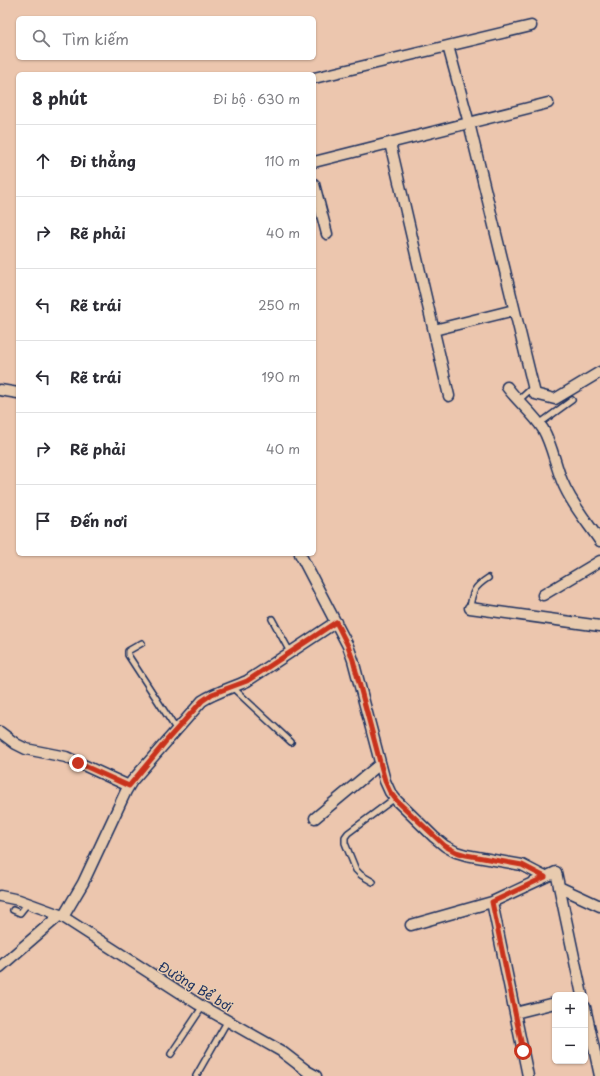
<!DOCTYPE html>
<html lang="vi">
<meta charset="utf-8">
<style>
body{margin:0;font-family:"Playpen Sans",sans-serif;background:#f2f2f3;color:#2b2b33}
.controls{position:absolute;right:12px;bottom:12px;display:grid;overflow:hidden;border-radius:6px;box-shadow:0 1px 3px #0004}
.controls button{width:36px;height:36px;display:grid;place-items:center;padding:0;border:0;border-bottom:1px solid #e1e1e2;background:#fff;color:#2b2b33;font:20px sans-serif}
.stop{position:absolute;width:12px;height:12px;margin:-9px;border:3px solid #c8321e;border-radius:50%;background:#fff}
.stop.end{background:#c8321e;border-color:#fff;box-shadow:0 1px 4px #0008}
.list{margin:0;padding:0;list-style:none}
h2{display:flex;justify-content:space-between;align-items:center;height:52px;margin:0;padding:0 16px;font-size:17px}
h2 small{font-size:13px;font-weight:400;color:#7c7c81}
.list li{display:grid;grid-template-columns:26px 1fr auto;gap:12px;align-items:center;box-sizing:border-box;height:72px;padding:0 16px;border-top:1px solid #e1e1e2}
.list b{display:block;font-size:15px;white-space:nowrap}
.list em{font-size:13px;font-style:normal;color:#7c7c81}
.icon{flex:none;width:22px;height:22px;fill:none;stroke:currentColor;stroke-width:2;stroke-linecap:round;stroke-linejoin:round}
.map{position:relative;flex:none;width:600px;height:1076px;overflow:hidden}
.search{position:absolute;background:#fff;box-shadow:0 1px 3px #0004;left:16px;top:16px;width:300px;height:44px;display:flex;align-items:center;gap:10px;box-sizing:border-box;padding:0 14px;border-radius:6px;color:#7c7c81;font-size:15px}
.panel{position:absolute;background:#fff;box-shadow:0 1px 3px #0004;left:16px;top:72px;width:300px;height:484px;border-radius:6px}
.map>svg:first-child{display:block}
</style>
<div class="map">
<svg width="600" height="1076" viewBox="0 0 600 1076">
<rect width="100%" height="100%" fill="#ecc6ae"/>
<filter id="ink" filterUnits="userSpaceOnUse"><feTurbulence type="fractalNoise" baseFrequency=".025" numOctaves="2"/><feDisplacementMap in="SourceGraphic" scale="8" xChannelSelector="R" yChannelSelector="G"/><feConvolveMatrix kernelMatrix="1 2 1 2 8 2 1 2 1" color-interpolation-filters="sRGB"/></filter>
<g filter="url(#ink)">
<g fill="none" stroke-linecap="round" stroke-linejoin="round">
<!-- service casing -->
<g stroke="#1b2f5e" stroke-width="8">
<path id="service" d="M518,401L533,387
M539,424L572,400
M470,608C472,592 474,587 488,578
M272,619L290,652
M142,643L128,651V655L176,729
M232,687L291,742
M373,882L361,875L356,870L345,843V837L348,833L395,798
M13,910L20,913L28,903
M171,1054L203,1006
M196,1076L228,1020"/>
</g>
<!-- minor casing -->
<g stroke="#1b2f5e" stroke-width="13">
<path id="minor" d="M448,46L469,123L535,394L555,399L600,372
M314,78L531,26
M390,143L449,396
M314,162L548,103
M314,184L327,234
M434,330L514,310
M507,387C518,402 533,413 543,429C552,445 555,464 562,481C571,503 587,522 600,541
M0,390L18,393
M300,554L348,646L353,660L385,781L390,792L397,801L434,837L445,846L456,852L466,855L522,865L545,877
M543,595L600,561
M470,608L600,626
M0,732L16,744L26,749L66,757L129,786
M315,818L380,764
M559,887L600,906
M0,896L19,900L60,915L198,1004L281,1051L307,1071L316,1076
M492,902L528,1076
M63,917L83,883L126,791L132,781L202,701C216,692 232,688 247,681L336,622
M411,925L492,902L556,872L582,995
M0,967L60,915
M585,1007L600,1076
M515,1013L555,1003"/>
</g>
<!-- service -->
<use href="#service" stroke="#e8cbaf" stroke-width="5"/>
<!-- minor -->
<use href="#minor" stroke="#e8cbaf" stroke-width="10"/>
</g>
</g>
<g fill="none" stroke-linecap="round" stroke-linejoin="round" filter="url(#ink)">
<!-- route -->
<path stroke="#c8321e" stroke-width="5" d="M78,763L129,786L167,740L202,701L212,694L247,681L336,622L348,646L353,660L385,781L390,792L397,801L445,846L456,852L466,855L522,865L545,877L492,902L523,1051"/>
</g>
<g text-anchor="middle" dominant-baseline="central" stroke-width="3" stroke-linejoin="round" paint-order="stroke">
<!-- street labels -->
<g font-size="13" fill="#1b2f5e" stroke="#e8cbaf">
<text transform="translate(196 986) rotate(31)">Đường Bể bơi</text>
</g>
</g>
</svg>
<div class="controls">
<button>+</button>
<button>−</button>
</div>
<div class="stop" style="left:523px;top:1051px"></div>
<div class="stop end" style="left:78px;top:763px"></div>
<div class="search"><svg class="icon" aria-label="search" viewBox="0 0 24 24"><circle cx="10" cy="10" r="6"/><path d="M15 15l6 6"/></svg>Tìm kiếm</div>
<section class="panel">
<h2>8 phút<small>Đi bộ · 630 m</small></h2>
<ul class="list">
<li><svg class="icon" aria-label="ahead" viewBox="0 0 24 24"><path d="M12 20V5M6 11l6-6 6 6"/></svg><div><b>Đi thẳng</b></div><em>110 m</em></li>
<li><svg class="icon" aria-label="right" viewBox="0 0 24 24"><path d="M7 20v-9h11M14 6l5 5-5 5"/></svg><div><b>Rẽ phải</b></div><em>40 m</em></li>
<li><svg class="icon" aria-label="left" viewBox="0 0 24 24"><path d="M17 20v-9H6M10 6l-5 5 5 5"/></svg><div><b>Rẽ trái</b></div><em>250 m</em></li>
<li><svg class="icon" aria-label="left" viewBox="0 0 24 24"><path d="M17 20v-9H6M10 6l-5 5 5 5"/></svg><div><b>Rẽ trái</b></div><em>190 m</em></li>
<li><svg class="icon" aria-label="right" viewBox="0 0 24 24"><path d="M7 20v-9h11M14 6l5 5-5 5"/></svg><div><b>Rẽ phải</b></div><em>40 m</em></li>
<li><svg class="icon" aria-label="arrive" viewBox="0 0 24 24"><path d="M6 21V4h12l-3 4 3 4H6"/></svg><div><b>Đến nơi</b></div></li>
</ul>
</section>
</div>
